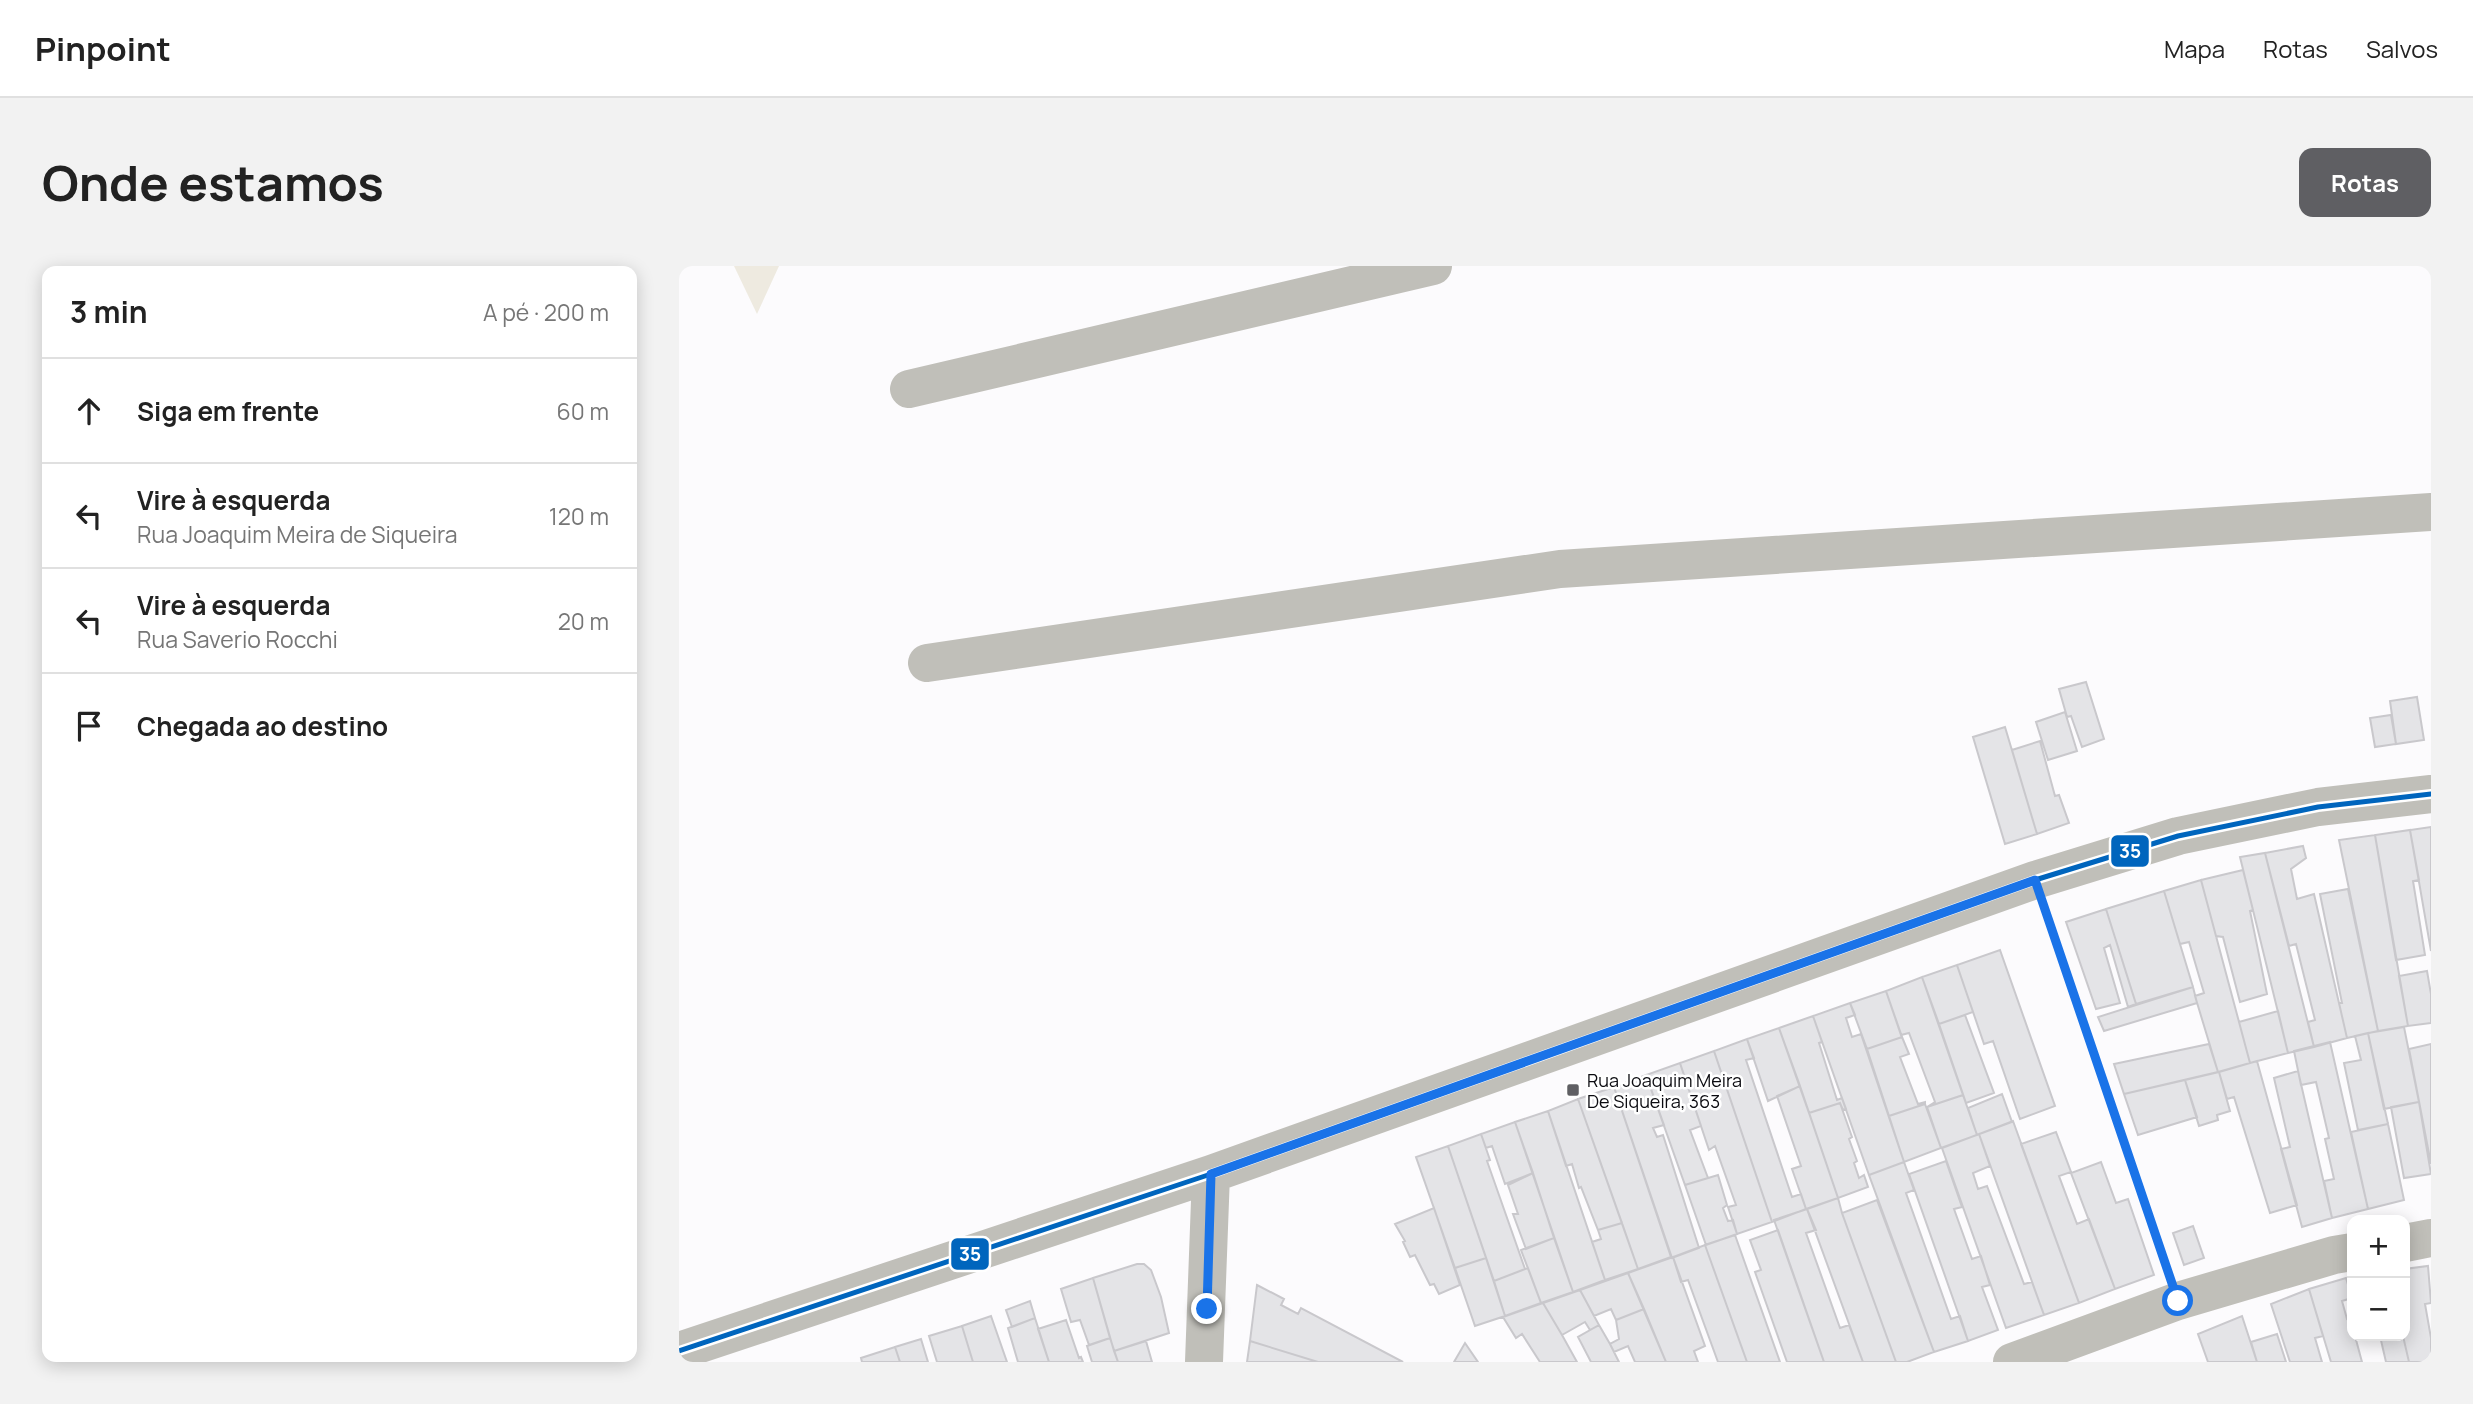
<!DOCTYPE html>
<html lang="pt">
<meta charset="utf-8">
<style>
body{margin:0;font-family:Manrope,sans-serif;background:#f2f2f2;color:#222}
.controls{position:absolute;right:21px;bottom:21px;display:grid;overflow:hidden;border-radius:14px;box-shadow:0 4px 18px #0003}
.controls button{width:63px;height:63px;display:grid;place-items:center;padding:0;border:0;border-bottom:2px solid #e0e0e0;background:#fff;color:#222;font:35px sans-serif}
.stop{position:absolute;width:21px;height:21px;margin:-16px;border:5px solid #1a73e8;border-radius:50%;background:#fff}
.stop.end{background:#1a73e8;border-color:#fff;box-shadow:0 2px 7px #0008}
.list{margin:0;padding:0;list-style:none}
h2{display:flex;justify-content:space-between;align-items:center;height:91px;margin:0;padding:0 28px;font-size:30px}
h2 small{font-size:23px;font-weight:400;color:#767676}
.list li{display:grid;grid-template-columns:46px 1fr auto;gap:21px;align-items:center;box-sizing:border-box;height:105px;padding:0 28px;border-top:2px solid #e0e0e0}
.list b{display:block;font-size:26px;white-space:nowrap}
.list p{margin:0;font-size:23px;white-space:nowrap;color:#767676}
.list em{font-size:23px;font-style:normal;color:#767676}
.icon{flex:none;width:38px;height:38px;fill:none;stroke:currentColor;stroke-width:2;stroke-linecap:round;stroke-linejoin:round}
.map{position:relative;flex:none;width:1752px;height:1096px;overflow:hidden;border-radius:14px}
header{display:flex;align-items:center;gap:42px;box-sizing:border-box;height:98px;padding:0 35px;background:#fff;border-bottom:2px solid #e0e0e0}
header strong{font-size:33px}
nav{display:flex;gap:38px;margin-inline-start:auto;font-size:24px}
.intro{display:flex;align-items:center;justify-content:space-between;box-sizing:border-box;height:168px;padding:0 42px}
h1{margin:0;font-size:49px}
.button{padding:18px 32px;border-radius:14px;background:#5f5f63;color:#fff;font-size:24px;font-weight:700}
main{display:flex;gap:42px;padding:0 42px}
aside{flex:1;background:#fff;border-radius:14px;box-shadow:0 4px 18px #0003}
.map>svg:first-child{display:block}
</style>
<header>
<strong>Pinpoint</strong>
<nav><a>Mapa</a><a>Rotas</a><a>Salvos</a></nav>
</header>
<div class="intro"><h1>Onde estamos</h1><a class="button">Rotas</a></div>
<main>
<aside>
<h2>3 min<small>A pé · 200 m</small></h2>
<ul class="list">
<li><svg class="icon" aria-label="ahead" viewBox="0 0 24 24"><path d="M12 20V5M6 11l6-6 6 6"/></svg><div><b>Siga em frente</b></div><em>60 m</em></li>
<li><svg class="icon" aria-label="left" viewBox="0 0 24 24"><path d="M17 20v-9H6M10 6l-5 5 5 5"/></svg><div><b>Vire à esquerda</b><p>Rua Joaquim Meira de Siqueira</p></div><em>120 m</em></li>
<li><svg class="icon" aria-label="left" viewBox="0 0 24 24"><path d="M17 20v-9H6M10 6l-5 5 5 5"/></svg><div><b>Vire à esquerda</b><p>Rua Saverio Rocchi</p></div><em>20 m</em></li>
<li><svg class="icon" aria-label="arrive" viewBox="0 0 24 24"><path d="M6 21V4h12l-3 4 3 4H6"/></svg><div><b>Chegada ao destino</b></div></li>
</ul>
</aside>
<div class="map">
<svg width="1752" height="1096" viewBox="0 0 1752 1096">
<rect width="100%" height="100%" fill="#fcfbfd"/>
<!-- green -->
<path fill="#eeeae0" d="M55,0H100L78,48Z"/>
<!-- building -->
<path fill="#e4e4e7" stroke="#c9c8cc" stroke-width="2" d="M1407,416L1425,473L1403,481L1392,450L1388,451L1380,423Z
M1738,431L1745,474L1717,478L1711,435Z
M1386,446L1398,485L1369,494L1357,456Z
M1712,449L1717,478L1696,481L1691,452Z
M1326,461L1358,568L1326,578L1294,471Z
M1361,475L1376,530L1380,529L1390,557L1358,568L1333,484Z
M1752,561V685L1731,564Z
M1731,564L1740,614L1734,615L1746,689L1717,694L1696,569Z
M1696,569L1729,760L1699,765L1660,574Z
M1624,580L1627,592L1612,603L1618,633L1635,628L1668,772L1635,781L1629,756L1636,754L1617,678L1610,680L1586,587Z
M1586,587L1635,781L1609,787L1561,591Z
M1564,604L1574,644L1571,645L1588,728L1561,736L1544,671L1537,670L1522,614Z
M1522,614L1571,797L1539,806L1516,730L1525,727L1510,676L1501,678L1485,625Z
M1669,623L1699,765L1668,772L1660,737H1663L1641,628Z
M1485,625L1514,721L1457,738L1427,643Z
M1427,643L1457,738L1449,741L1431,679L1425,682L1441,737L1417,743L1387,656Z
M1321,684L1376,840L1341,853L1314,775L1305,778L1278,699Z
M1278,699L1294,746L1260,758L1243,711Z
M1748,705L1752,728V757L1729,760L1720,710Z
M1243,711L1284,829L1248,841L1256,836L1230,767L1222,769L1207,725Z
M1514,721L1518,737L1425,765L1419,751Z
M1207,725L1223,771L1188,783L1171,737Z
M1171,737L1176,749L1167,752L1173,771L1182,768L1225,896L1190,909L1134,750Z
M1599,745L1609,787L1571,797L1560,756Z
M1286,749L1315,827L1287,837L1260,758Z
M1134,750L1143,776L1140,777L1158,834L1163,832L1167,843L1164,844L1161,837L1130,847L1100,762Z
M1725,761L1740,836L1705,843L1689,767Z
M1100,762L1121,820L1089,835L1068,773Z
M1689,767L1709,858L1679,864L1665,797L1682,794L1676,770Z
M1223,771L1230,788L1221,791L1239,838L1246,836V838L1210,850L1188,783Z
M1068,773L1075,792L1067,794L1113,931L1122,928L1127,943L1093,956L1035,785Z
M1651,776L1689,943L1653,952L1645,915L1655,913L1646,873L1650,872L1637,816L1622,819L1615,785Z
M1530,778L1539,806L1445,828L1435,798Z
M1752,778V898L1730,783Z
M1035,785L1093,956L1058,968L1049,941L1057,939L1036,880L1030,884L1001,797Z
M1578,795L1618,939L1591,947L1555,831L1548,833L1540,806Z
M1001,797L1022,860L1011,864L1029,912L1006,919L967,809Z
M1619,805L1653,952L1623,961L1602,883L1611,881L1595,812Z
M1540,806L1551,845L1538,849L1539,854L1520,860L1506,814Z
M967,809L985,859L974,862L978,871L984,869L1020,982L993,992L935,821Z
M1506,814L1518,851L1459,869L1445,828Z
M1121,820L1159,932L1127,943L1113,903L1122,900L1098,830Z
M935,821L992,991L959,1003L899,833Z
M1323,828L1333,856L1298,869L1289,842Z
M1284,829L1298,869L1262,882L1248,841Z
M899,833L943,957L919,964L902,921L900,922L893,898L887,900L869,845Z
M1740,836L1752,908L1725,912L1712,841Z
M1161,837L1173,871L1170,873L1178,895L1175,897L1180,912L1185,909L1189,921L1159,932L1130,847Z
M1246,838L1262,882L1225,896L1210,850Z
M869,845L926,1014L894,1026L836,856Z
M1334,855L1400,1037L1365,1049L1300,868Z
M836,856L854,907L826,918L813,880L807,882L802,868Z
M1709,858L1725,934L1689,943L1672,866Z
M1377,866L1392,906L1380,910L1398,958L1410,953L1436,1023L1400,1037L1342,878Z
M802,868L811,894L808,895L846,1003L815,1015L769,880Z
M1300,868L1311,900L1294,907L1299,923L1308,920L1345,1018L1353,1016L1365,1049L1327,1062L1263,882Z
M769,880L807,992L776,1002L737,891Z
M1267,895L1283,941L1275,943L1293,993L1302,990L1311,1019L1303,1021L1319,1064L1289,1075L1230,908Z
M1225,896L1235,924L1227,927L1272,1053L1281,1050L1289,1075L1255,1086L1190,909Z
M1422,896L1437,937L1449,933L1475,1009L1436,1023L1392,907Z
M854,907L875,972L847,983L834,948H839L829,919Z
M1039,909L1048,939L1044,942L1049,955L1054,954L1058,968L1027,979L1006,919Z
M1159,932L1163,947L1217,1096H1184L1128,943Z
M1198,934L1255,1086L1228,1096H1217L1163,947Z
M755,942L781,1019L760,1028L755,1018L751,1019L736,989L731,991L724,976L726,975L716,958Z
M1128,943L1137,964L1127,967L1161,1062L1170,1059L1184,1096H1145L1095,954Z
M943,957L959,1003L926,1014L913,976L922,973L919,964Z
M1514,960L1525,992L1505,999L1494,967Z
M1099,964L1145,1096H1108L1076,1006L1082,1004L1071,974Z
M1056,969L1101,1096H1068L1026,979Z
M875,972L894,1026L862,1037L842,984Z
M1026,979L1068,1096H1039L1009,1014L1002,1016L994,991Z
M994,991L1026,1080L1015,1085L1019,1096H987L949,1007Z
M807,992L826,1050L796,1060L776,1002Z
M458,998H465L472,1004L482,1031L490,1067L435,1085L414,1012Z
M1749,1000L1752,1037L1746,1038L1752,1072V1096H1730L1724,1070L1726,1003Z
M849,1002L862,1037L826,1050L815,1015Z
M949,1007L965,1043L937,1054L932,1043L915,1050L901,1024Z
M414,1012L431,1072L410,1079L401,1054L392,1056L382,1023Z
M1667,1012L1673,1032L1663,1035L1668,1053L1671,1052L1673,1070H1676L1683,1096H1652L1630,1023Z
M578,1019L605,1033L602,1039L619,1048L622,1042L724,1096H639L571,1075Z
M1630,1023L1644,1070L1636,1072L1643,1096H1611L1592,1038Z
M901,1024L920,1059L911,1064L906,1056L883,1069L864,1037Z
M351,1035L356,1052L333,1061L327,1044Z
M864,1037L883,1069L898,1096H861L843,1068L837,1072L824,1051Z
M965,1043L987,1096H956L949,1080L935,1086L931,1078L940,1073L937,1054Z
M312,1050L328,1096H294L283,1060Z
M1563,1050L1578,1096H1529L1519,1068Z
M356,1052L370,1096H339L329,1062Z
M387,1054L400,1092L402,1091L404,1096H370L359,1063Z
M920,1059L931,1078L940,1096H912L899,1071Z
M283,1060L294,1096H258L250,1070Z
M1598,1068L1607,1096H1578L1572,1076Z
M1701,1070H1724L1730,1096H1707Z
M431,1072L439,1096H413L408,1080Z
M242,1073L249,1096H221L216,1081Z
M467,1075L473,1096H439L435,1085Z
M571,1075L639,1096H568Z
M786,1077L799,1096H775Z
M216,1081L221,1096H183L182,1092Z"/>
<g fill="none" stroke-linecap="round" stroke-linejoin="round">
<!-- path -->
<path stroke="#b9b8b5" stroke-width="4.5" stroke-dasharray="2 5" stroke-linecap="butt" d="M1370,655L1486,995"/>
<!-- minor -->
<path stroke="#c0bfb9" stroke-width="38" d="M230,123L754,0
M248,397L881,303L1752,246
M1726,977L1752,972
M0,1085L532,908L1356,614L1499,570L1639,541L1752,528
M525,1096L532,908
M1333,1096L1499,1035L1655,989L1673,986"/>
<!-- bus-1 casing -->
<g stroke="#fff" stroke-width="10">
<path id="bus-1" d="M0,1085L532,908L1356,614L1499,570L1639,541L1752,528"/>
</g>
<!-- bus-1 -->
<use href="#bus-1" stroke="#0065bd" stroke-width="5"/>
</g>
<g fill="none" stroke-linecap="round" stroke-linejoin="round">
<!-- route -->
<path stroke="#1a73e8" stroke-width="9" d="M528,1043L532,908L1356,614L1499,1035"/>
</g>
<!-- markers -->
<rect fill="#5f5f63" stroke="#fff" stroke-width="2.5" x="887" y="817" width="14" height="14" rx="3.5"/>
<g text-anchor="middle" dominant-baseline="central" stroke-width="5" stroke-linejoin="round" paint-order="stroke">
<!-- poi labels -->
<g font-size="18" fill="#0b0b10" stroke="#fff" text-anchor="start">
<text x="908" y="814">Rua Joaquim Meira<tspan x="908" dy="21">De Siqueira, 363</tspan></text>
</g>
</g>
<g stroke="#fff" stroke-width="2.5">
<rect x="1431" y="568" width="40" height="34" rx="7" fill="#0065bd"/>
<rect x="271" y="971" width="40" height="34" rx="7" fill="#0065bd"/>
</g>
<g font-size="19" text-anchor="middle" font-weight="bold" fill="#fff">
<text x="1451" y="592">35</text>
<text x="291" y="995">35</text>
</g>
</svg>
<div class="controls">
<button>+</button>
<button>−</button>
</div>
<div class="stop" style="left:1499px;top:1035px"></div>
<div class="stop end" style="left:528px;top:1043px"></div>
</div>
</main>
